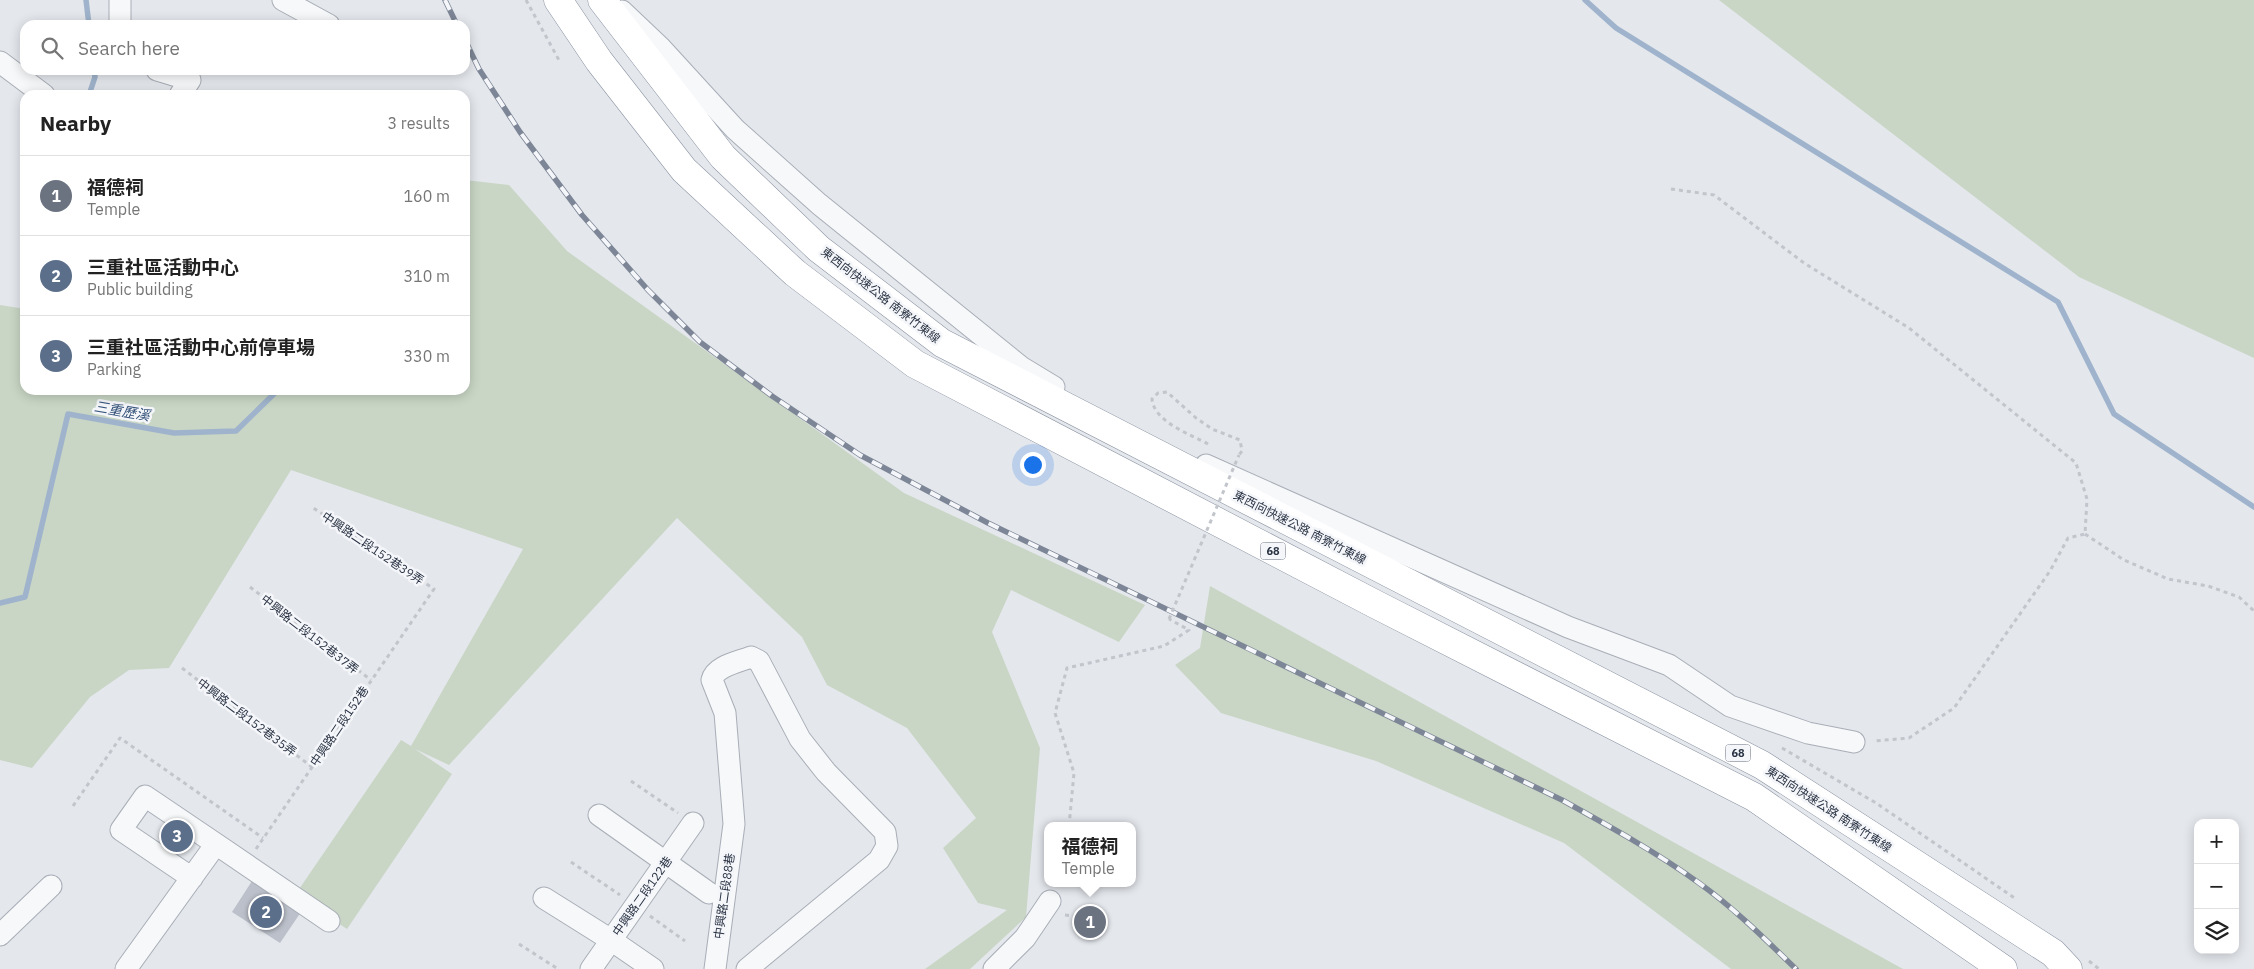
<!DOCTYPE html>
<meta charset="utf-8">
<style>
body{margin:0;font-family:"IBM Plex Sans","Noto Sans TC",sans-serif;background:#f6f6f6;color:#222}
.controls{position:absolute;right:15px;bottom:15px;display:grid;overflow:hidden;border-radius:10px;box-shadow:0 2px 12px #0003}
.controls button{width:45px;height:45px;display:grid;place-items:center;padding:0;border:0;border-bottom:1px solid #e0e0e0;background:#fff;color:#222;font:25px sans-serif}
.you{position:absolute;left:1032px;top:464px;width:18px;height:18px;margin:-12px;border:4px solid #fff;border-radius:50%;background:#1a73e8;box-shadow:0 0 0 8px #1a73e833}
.badge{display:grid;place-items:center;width:32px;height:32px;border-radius:50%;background:#d1495b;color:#fff;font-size:16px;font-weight:700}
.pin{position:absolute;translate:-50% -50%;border:2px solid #fff;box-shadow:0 1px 5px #0006}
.popup{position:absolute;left:1044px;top:822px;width:92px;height:65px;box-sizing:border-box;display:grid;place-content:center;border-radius:10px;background:#fff;filter:drop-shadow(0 1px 4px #0005);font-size:16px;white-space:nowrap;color:#767676}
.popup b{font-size:19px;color:#222}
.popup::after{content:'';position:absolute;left:50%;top:100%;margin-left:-10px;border:10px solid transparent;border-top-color:#fff}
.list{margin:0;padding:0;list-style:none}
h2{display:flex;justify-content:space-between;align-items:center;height:65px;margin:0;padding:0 20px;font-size:21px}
h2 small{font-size:16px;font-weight:400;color:#767676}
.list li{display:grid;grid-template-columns:32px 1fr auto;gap:15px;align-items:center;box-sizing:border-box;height:80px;padding:0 20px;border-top:1px solid #e0e0e0}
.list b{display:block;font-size:19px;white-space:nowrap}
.list p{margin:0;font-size:16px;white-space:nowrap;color:#767676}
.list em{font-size:16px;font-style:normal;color:#767676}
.icon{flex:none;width:28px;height:28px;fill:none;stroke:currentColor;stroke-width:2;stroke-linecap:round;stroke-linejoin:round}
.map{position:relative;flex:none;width:2254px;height:969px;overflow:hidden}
.search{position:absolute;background:#fff;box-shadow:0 2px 12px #0003;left:20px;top:20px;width:450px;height:55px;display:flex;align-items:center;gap:12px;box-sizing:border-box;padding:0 18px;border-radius:15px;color:#767676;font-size:19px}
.panel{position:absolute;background:#fff;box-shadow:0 2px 12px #0003;left:20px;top:90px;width:450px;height:305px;border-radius:15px}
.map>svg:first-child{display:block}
</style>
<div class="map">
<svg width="2254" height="969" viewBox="0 0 2254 969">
<rect width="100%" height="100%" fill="#e4e7ec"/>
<!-- green -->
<path fill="#c9d6c5" d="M1719,0H2254V358L2079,277Z
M465,180L509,185L567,251L904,493L1145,605L1119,642L1011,590L992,632L1040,748L1026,917L970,969H925L1007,910L978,903L943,848L976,818L907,728L827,685L802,637L677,518L449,765L415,749L452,774L347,929L295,895L401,740L411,746L523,549L291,470L169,668L129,670L90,697L32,768L0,760V305L25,309V390H465Z
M1210,586L1903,969H1731L1564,843L1376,761L1221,713L1175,665L1200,648Z"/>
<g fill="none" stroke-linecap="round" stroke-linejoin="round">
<!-- stream -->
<path stroke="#9fb4cc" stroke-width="5.5" d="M86,0L89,25
M1585,0L1616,28L2058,302L2114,414L2254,507
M89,95L95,77L94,70
M0,603L25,597L68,414L174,433L236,431L278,390"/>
</g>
<!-- building -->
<path fill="#bbc0ca" d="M252,881L301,912L280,943L232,912Z
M1079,916H1100V928H1080Z"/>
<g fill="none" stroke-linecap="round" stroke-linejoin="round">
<!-- minor casing -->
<g stroke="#a9aeb7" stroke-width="23">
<path id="minor" d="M283,0L329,25
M622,11L660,47L735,129L819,204L1021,367L1054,387
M120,25V0
M0,62L44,95
M157,70L190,80L180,95
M1206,465L1568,627L1669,665L1730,706L1808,733L1854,742
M599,815L709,893
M216,844L329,921
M544,898L611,940L653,969
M0,935L51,886
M126,969L216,844L145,796L121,830L192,878
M591,969L693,823
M715,969L734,824L725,713L712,680C715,666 738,662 751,657L759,661L800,739L826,772L885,832L887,846L879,860L747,969
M994,969L1025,938L1050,901"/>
</g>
<!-- highway casing -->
<g stroke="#8b94a3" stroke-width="29">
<path id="highway" d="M558,0L599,61L684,170L795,273L915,364L1375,604L1754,797L2003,969
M602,0L723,157L819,249L942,343L1762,765L2053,953L2068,969"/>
</g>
<!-- path -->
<path stroke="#c2c5cb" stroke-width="3" stroke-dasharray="4 4" stroke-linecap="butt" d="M526,0L560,62
M1671,189L1714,195L1804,263L1909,328L2076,463L2087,499L2085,534L2068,538L2050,571L1954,708L1909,738L1874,741
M1208,444C1190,434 1154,422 1152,399L1158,393L1167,392L1196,418L1212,429L1240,440L1242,451L1239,455
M2085,534L2124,560L2168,579L2208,586L2239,597L2254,611
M250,587L371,680
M182,668L312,767
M1782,748L1876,803L2016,899
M631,781L678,813
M73,806L120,738L263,838
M1069,826L1074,773L1055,713L1067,668L1164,646L1189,630L1169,619
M256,849L434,589L312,507
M571,862L620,895
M1065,915L1075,916
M650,916L685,941
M519,944L558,969
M2089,961L2099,969"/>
<!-- minor -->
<use href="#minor" stroke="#f7f8fa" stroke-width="21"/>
<!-- highway -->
<use href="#highway" stroke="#fff" stroke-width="28"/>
<!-- rail casing -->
<g stroke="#7d8696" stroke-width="5.5">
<path id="rail" d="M445,0L457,25
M465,40L479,69L520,132L582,215L648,290L700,342L772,396L860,455L988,523L1562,800C1609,826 1656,852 1699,883C1734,908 1765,939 1796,969"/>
</g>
<!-- rail -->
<use href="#rail" stroke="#f4f6f9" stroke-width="4" stroke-dasharray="11" stroke-linecap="butt"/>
<!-- path-bridge -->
<path stroke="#c2c5cb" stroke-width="3" stroke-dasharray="4 4" stroke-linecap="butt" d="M1169,619L1239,455"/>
</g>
<g text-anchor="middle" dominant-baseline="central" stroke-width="5" stroke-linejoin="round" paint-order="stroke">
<!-- shield labels -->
<g fill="#f4f6f9" stroke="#676e7b" stroke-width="1">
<rect x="1260.5" y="542.5" width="25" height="17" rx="4"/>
<rect x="1725.5" y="744.5" width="25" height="17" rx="4"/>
</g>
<g font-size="11" font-weight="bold" fill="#2b3445">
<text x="1273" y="551">68</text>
<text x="1738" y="753">68</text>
</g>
<!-- street labels -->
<g font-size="12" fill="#2b3445" stroke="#f4f6f9">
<text transform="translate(881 295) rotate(38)">東西向快速公路 南寮竹東線</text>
<text transform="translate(1300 527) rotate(27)">東西向快速公路 南寮竹東線</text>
<text transform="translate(373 548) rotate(34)">中興路二段152巷39弄</text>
<text transform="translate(310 634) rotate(38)">中興路二段152巷37弄</text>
<text transform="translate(247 717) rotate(37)">中興路二段152巷35弄</text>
<text transform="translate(339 726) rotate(-56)">中興路二段152巷</text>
<text transform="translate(1829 809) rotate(33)">東西向快速公路 南寮竹東線</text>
<text transform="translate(642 896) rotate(-55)">中興路二段122巷</text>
<text transform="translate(724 896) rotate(-82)">中興路二段88巷</text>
</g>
<!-- water labels -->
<g font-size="14" font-style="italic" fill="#34527a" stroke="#f4f6f9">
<text transform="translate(122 411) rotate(10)">三重歷溪</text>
</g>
</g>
</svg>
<div class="controls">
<button>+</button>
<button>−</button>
<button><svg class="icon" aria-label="layers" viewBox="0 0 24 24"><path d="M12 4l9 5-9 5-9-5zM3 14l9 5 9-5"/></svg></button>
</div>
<div class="you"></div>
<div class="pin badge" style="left:1090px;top:922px;background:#6b7280">1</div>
<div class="popup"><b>福德祠</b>Temple</div>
<div class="pin badge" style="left:266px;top:912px;background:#5c6f8a">2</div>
<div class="pin badge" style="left:177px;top:836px;background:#5c6f8a">3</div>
<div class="search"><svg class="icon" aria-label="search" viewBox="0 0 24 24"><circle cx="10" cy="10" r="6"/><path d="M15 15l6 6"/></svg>Search here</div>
<section class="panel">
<h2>Nearby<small>3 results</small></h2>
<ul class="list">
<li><span class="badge" style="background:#6b7280">1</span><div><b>福德祠</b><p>Temple</p></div><em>160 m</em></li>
<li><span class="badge" style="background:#5c6f8a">2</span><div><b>三重社區活動中心</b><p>Public building</p></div><em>310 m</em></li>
<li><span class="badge" style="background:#5c6f8a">3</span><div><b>三重社區活動中心前停車場</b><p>Parking</p></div><em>330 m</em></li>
</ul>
</section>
</div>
